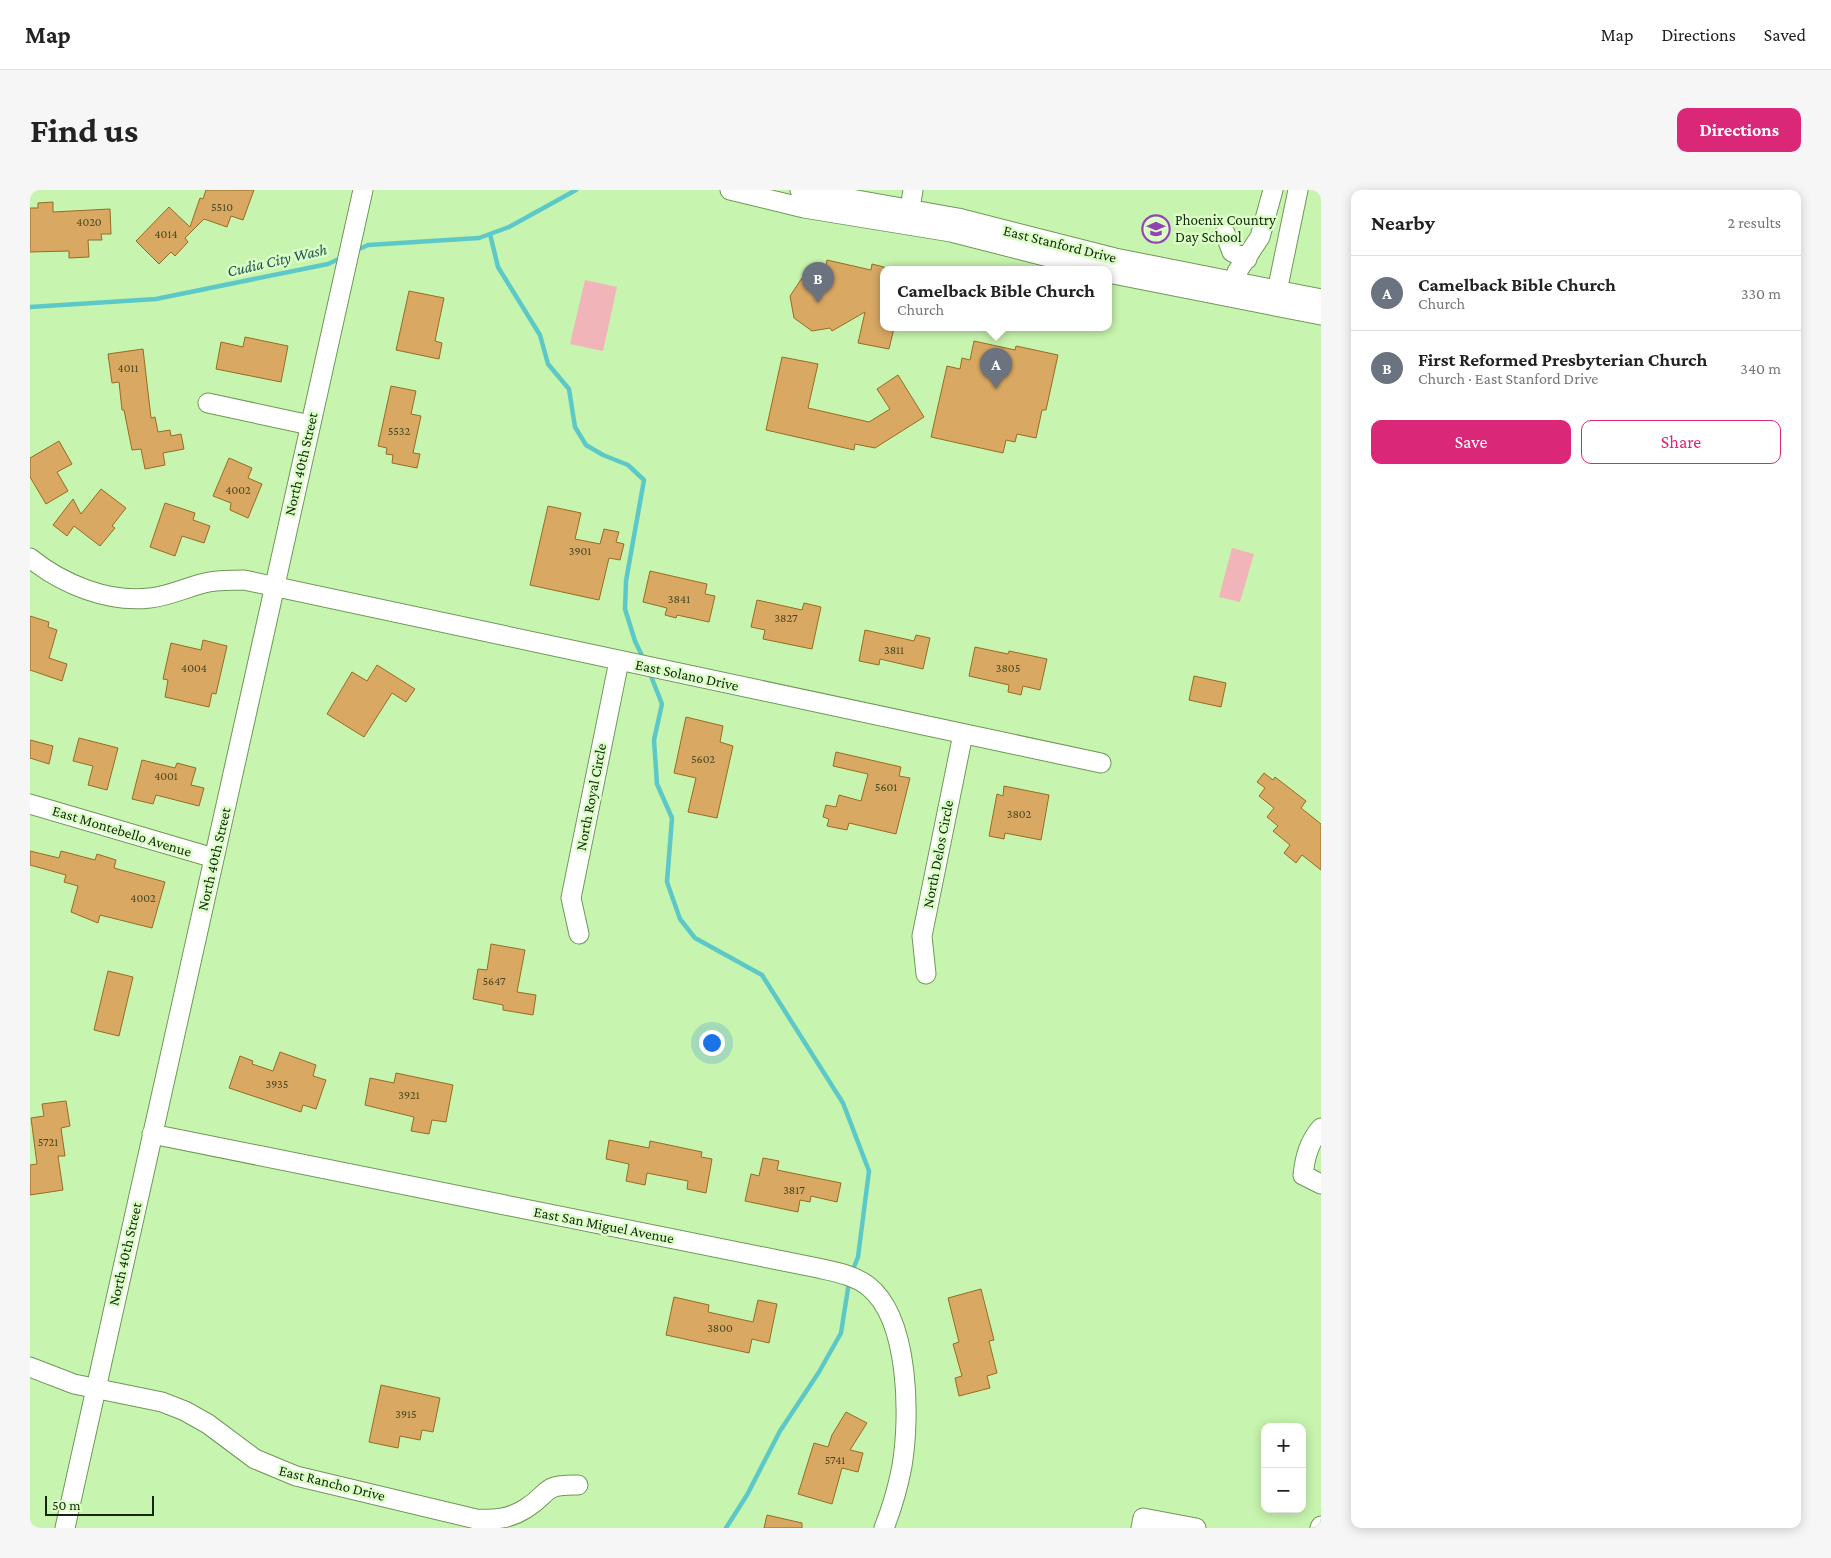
<!DOCTYPE html>
<meta charset="utf-8">
<style>
body{margin:0;font-family:"Crimson Pro",serif;background:#f6f6f6;color:#222}
.controls{position:absolute;right:15px;bottom:15px;display:grid;overflow:hidden;border-radius:10px;box-shadow:0 2px 12px #0003}
.controls button{width:45px;height:45px;display:grid;place-items:center;padding:0;border:0;border-bottom:1px solid #e0e0e0;background:#fff;color:#222;font:25px sans-serif}
.scale{position:absolute;left:15px;bottom:12px;width:109px;box-sizing:border-box;padding-left:5px;border:2px solid #16260b;border-top:0;font-size:14px;line-height:18px;white-space:nowrap;color:#16260b;-webkit-text-stroke:4px #daffc7;paint-order:stroke}
.you{position:absolute;left:681px;top:852px;width:18px;height:18px;margin:-12px;border:4px solid #fff;border-radius:50%;background:#1a73e8;box-shadow:0 0 0 8px #1a73e833}
.badge{display:grid;place-items:center;width:32px;height:32px;border-radius:50%;background:#db2777;color:#fff;font-size:16px;font-weight:700}
.pin{position:absolute;translate:-50% -41px;filter:drop-shadow(0 1px 2px #0008)}
.pin::after{content:'';position:absolute;top:26px;width:18px;height:15px;background:inherit;clip-path:polygon(0 0,100% 0,50% 100%)}
.popup{position:absolute;left:850px;top:76px;width:232px;height:65px;box-sizing:border-box;display:grid;place-content:center;border-radius:10px;background:#fff;filter:drop-shadow(0 1px 4px #0005);font-size:16px;white-space:nowrap;color:#767676}
.popup b{font-size:19px;color:#222}
.popup::after{content:'';position:absolute;left:50%;top:100%;margin-left:-10px;border:10px solid transparent;border-top-color:#fff}
.list{margin:0;padding:0;list-style:none}
h2{display:flex;justify-content:space-between;align-items:center;height:65px;margin:0;padding:0 20px;font-size:21px}
h2 small{font-size:16px;font-weight:400;color:#767676}
.list li{display:grid;grid-template-columns:32px 1fr auto;gap:15px;align-items:center;box-sizing:border-box;height:75px;padding:0 20px;border-top:1px solid #e0e0e0}
.list b{display:block;font-size:19px;white-space:nowrap}
.list p{margin:0;font-size:16px;white-space:nowrap;color:#767676}
.list em{font-size:16px;font-style:normal;color:#767676}
.actions{display:flex;gap:10px;padding:15px 20px}
.actions a{flex:1;padding:11px 0;border:1px solid #db2777;border-radius:10px;text-align:center;font-size:18px;color:#db2777}
.actions .main{background:#db2777;color:#fff}
.map{position:relative;flex:none;width:1291px;height:1338px;overflow:hidden;border-radius:10px}
header{display:flex;align-items:center;gap:30px;box-sizing:border-box;height:70px;padding:0 25px;background:#fff;border-bottom:1px solid #e0e0e0}
header strong{font-size:24px}
nav{display:flex;gap:28px;margin-inline-start:auto;font-size:18px}
.intro{display:flex;align-items:center;justify-content:space-between;box-sizing:border-box;height:120px;padding:0 30px}
h1{margin:0;font-size:35px}
.button{padding:12px 22px;border-radius:10px;background:#db2777;color:#fff;font-size:18px;font-weight:700}
main{display:flex;gap:30px;padding:0 30px}
aside{flex:1;background:#fff;border-radius:10px;box-shadow:0 2px 12px #0003}
.map>svg:first-child{display:block}
</style>
<header>
<strong>Map</strong>
<nav><a>Map</a><a>Directions</a><a>Saved</a></nav>
</header>
<div class="intro"><h1>Find us</h1><a class="button">Directions</a></div>
<main>
<div class="map">
<svg width="1291" height="1338" viewBox="0 0 1291 1338">
<rect width="100%" height="100%" fill="#c7f4ae"/>
<!-- green -->
<path fill="#f1b4b8" d="M555,90L587,97L573,161L540,154Z
M1202,358L1224,364L1210,412L1189,407Z"/>
<g fill="none" stroke-linecap="round" stroke-linejoin="round">
<!-- stream -->
<path stroke="#5cc9c8" stroke-width="4.5" d="M460,44L468,77L510,145L518,174L539,199L545,237L556,255L573,265L598,275L614,290L596,391L595,419L605,451L614,470
M325,61L338,55L449,48L479,37L546,0
M0,117L126,109L298,74L313,67
M619,481L632,514L624,550L627,594L642,628L637,692L650,729L665,748L732,785L813,913L839,981L828,1067L822,1082
M696,1338L717,1305L750,1241L789,1182L811,1143L819,1092"/>
</g>
<!-- building -->
<path fill="#d9a964" stroke="#986b22" d="M176,0H224L213,30L201,26L197,37L174,29L155,48L158,52L145,66L141,62L129,74L106,51L139,17L160,37L170,8L173,9Z
M23,12V22L80,19L81,44H71L72,50H58L59,67L39,68V61L0,62V18H8V13Z
M797,70L841,80L842,74L854,77V138H864L859,159L828,153L835,122L802,141L800,138L782,141L764,128L760,106L772,88L794,84Z
M379,101L414,108L405,151L412,153L409,169L366,160Z
M215,147L258,156L251,192L186,179L191,152L213,157Z
M944,151L985,160L986,156L1028,165L1016,220H1012L1006,248L987,244L985,252L976,250L973,263L901,247L917,176L930,179L932,168L940,170Z
M113,159L121,228L125,227L128,242L140,240L141,246L151,244L154,259L133,263L135,275L115,279L111,259L102,260L94,220H92L89,192L82,193L78,164Z
M752,167L788,174L778,218L839,232L860,219L847,199L868,185L894,227L845,258L825,254L824,260L736,240Z
M361,196L386,201L381,224L391,226L383,263L390,264L387,278L362,273L363,265L356,264L357,258L348,256Z
M29,251L42,274L27,282L38,301L16,314L0,287V268Z
M199,268L222,278L218,288L232,294L218,328L200,320L201,313L183,306Z
M71,299L96,318L82,336L85,338L70,356L44,336L37,346L23,335L43,309L51,324Z
M135,313L165,323L163,330L180,336L174,353L152,346L145,366L120,357Z
M518,316L551,323L545,349L570,354L574,339L589,342L586,352L594,354L590,370L579,368L569,410L500,395Z
M620,381L677,394L675,404L685,406L679,432L647,425L646,428L635,425L637,418L613,412Z
M727,410L772,420L774,413L791,417L782,459L733,449L735,440L721,437Z
M0,426L19,432L18,437L27,440L19,468L37,474L32,491L0,480Z
M835,440L884,451L886,445L900,448L893,479L850,469L849,475L829,471Z
M173,450L197,456L186,504L182,503L179,517L135,507L138,490L133,489L141,453L171,460Z
M945,457L978,464L979,461L1017,469L1010,500L993,496L991,505L978,502L979,495L939,486Z
M347,475L385,499L376,512L362,503L334,547L297,524L322,482L337,491Z
M1164,486L1196,493L1191,517L1159,510Z
M656,527L693,536L690,552L703,556L687,628L658,622L666,588L644,583Z
M49,548L88,558L77,600L58,595L63,576L43,571Z
M0,550L23,556L19,574L0,568Z
M806,562L871,577L869,586L880,588L866,644L819,633L817,640L797,636L799,629L793,627L796,615L806,617L809,605L831,611L838,584L803,576Z
M112,570L145,578L147,573L166,578L161,595L174,598L169,616L126,605L123,614L102,609Z
M1234,583L1243,590L1245,587L1276,611L1271,618L1291,634V680L1272,665L1266,673L1254,663L1260,655L1243,641L1248,636L1237,627L1244,618L1229,606L1235,598L1227,592Z
M974,596L1019,605L1011,650L975,643L974,649L959,646L967,604L973,606Z
M0,661L29,668L31,661L65,670L67,664L86,670L84,678L135,692L122,738L70,725L68,733L41,722L48,696L34,692L36,685L0,675Z
M461,754L495,760L487,802L506,805L503,825L473,820V815L443,809L448,779L457,780Z
M78,781L103,787L89,846L64,840Z
M250,862L286,875L283,886L296,890L286,919L273,915L271,922L199,898L210,866L223,871L222,874L243,881Z
M366,883L423,895L416,932L402,930L399,944L381,941L384,927L335,915L340,888L364,893Z
M36,911L40,936L31,938L35,966H28L33,1000L0,1005V975L7,974L1,928L14,926L12,914Z
M579,950L619,958L620,951L672,962L671,967L682,969L676,1003L657,999L658,991L617,983L615,995L596,991L599,974L576,969Z
M733,968L749,971L747,980L811,993L807,1012L781,1006L780,1012L770,1010L768,1022L715,1011L721,984L729,986Z
M951,1099L964,1150L959,1151L967,1183L957,1186L960,1198L929,1206L925,1188L932,1186L923,1154L929,1152L918,1108Z
M644,1107L679,1115L678,1122L723,1132L728,1110L747,1114L739,1153L722,1149L719,1163L636,1145Z
M351,1195L410,1208L403,1242L392,1240L390,1250L370,1246L368,1258L339,1252Z
M816,1222L837,1233L820,1260L833,1263L828,1282L812,1278L802,1314L768,1304L784,1253L798,1257L802,1245Z
M737,1325L772,1333V1338H734Z"/>
<g fill="none" stroke-linecap="round" stroke-linejoin="round">
<!-- minor casing -->
<g stroke="#6f9856" stroke-width="21">
<path id="minor" d="M700,0L774,18L921,42L1069,80
M770,0L928,28L1085,68L1291,109
M878,31L883,0
M1195,43L1202,62L1217,69
M1078,83L1291,125
M1202,102L1207,82L1230,47L1243,0
M1245,111L1268,0
M178,213L280,235
M0,368C32,394 78,413 120,408C140,406 159,396 179,392C191,390 202,390 214,390L1071,573
M0,614L184,668
M549,744L541,708L589,471
M896,784L892,746L933,544
M1291,938C1279,952 1275,967 1273,985L1291,994
M122,944L788,1078C805,1082 824,1085 838,1096C880,1129 880,1228 872,1276C868,1297 862,1318 854,1338
M0,1177L44,1194L132,1212L155,1221L178,1234L225,1269L266,1286L446,1329C464,1330 479,1329 495,1319C521,1303 511,1294 548,1295
M35,1338L333,0
M1111,1338L1113,1328L1166,1338
M1290,1338L1291,1336"/>
</g>
<!-- minor -->
<use href="#minor" stroke="#fff" stroke-width="19"/>
</g>
<!-- icons -->
<defs>
<g id="school-ring" transform="scale(1.4375)"><circle r="9.5" fill="#daffc7" stroke="#9344b4" stroke-width="1.5"/><path d="M0-5L7-2L0 1L-7-2ZM-4 1L0 2.5L4 1V4Q0 6-4 4Z" fill="#9344b4"/></g>
</defs>
<g fill-rule="evenodd">
<use href="#school-ring" x="1126" y="39"/>
</g>
<g text-anchor="middle" dominant-baseline="central" stroke-width="5" stroke-linejoin="round" paint-order="stroke">
<!-- number labels -->
<g font-size="12" fill="#474721">
<text x="192" y="17">5510</text>
<text x="59" y="32">4020</text>
<text x="136" y="44">4014</text>
<text x="98" y="178">4011</text>
<text x="369" y="241">5532</text>
<text x="208" y="300">4002</text>
<text x="550" y="361">3901</text>
<text x="649" y="409">3841</text>
<text x="756" y="428">3827</text>
<text x="864" y="460">3811</text>
<text x="164" y="478">4004</text>
<text x="978" y="478">3805</text>
<text x="673" y="569">5602</text>
<text x="136" y="586">4001</text>
<text x="856" y="597">5601</text>
<text x="989" y="624">3802</text>
<text x="113" y="708">4002</text>
<text x="464" y="791">5647</text>
<text x="247" y="894">3935</text>
<text x="379" y="905">3921</text>
<text x="18" y="952">5721</text>
<text x="764" y="1000">3817</text>
<text x="690" y="1138">3800</text>
<text x="376" y="1224">3915</text>
<text x="805" y="1270">5741</text>
</g>
<!-- poi labels -->
<g font-size="15" fill="#16260b" stroke="#daffc7" text-anchor="start">
<text x="1145" y="30">Phoenix Country<tspan x="1145" dy="17">Day School</tspan></text>
</g>
<!-- street labels -->
<g font-size="15" fill="#16260b" stroke="#daffc7">
<text transform="translate(1030 54) rotate(14)">East Stanford Drive</text>
<text transform="translate(271 274) rotate(-77)">North 40th Street</text>
<text transform="translate(657 485) rotate(12)">East Solano Drive</text>
<text transform="translate(561 607) rotate(-79)">North Royal Circle</text>
<text transform="translate(92 641) rotate(17)">East Montebello Avenue</text>
<text transform="translate(908 664) rotate(-79)">North Delos Circle</text>
<text transform="translate(184 669) rotate(-77)">North 40th Street</text>
<text transform="translate(574 1035) rotate(11)">East San Miguel Avenue</text>
<text transform="translate(95 1064) rotate(-77)">North 40th Street</text>
<text transform="translate(302 1293) rotate(14)">East Rancho Drive</text>
</g>
<!-- water labels -->
<g font-size="16" font-style="italic" fill="#245454" stroke="#daffc7">
<text transform="translate(247 70) rotate(-13)">Cudia City Wash</text>
</g>
</g>
</svg>
<div class="controls">
<button>+</button>
<button>−</button>
</div>
<div class="scale">50 m</div>
<div class="you"></div>
<div class="pin badge" style="left:966px;top:199px;background:#6b7280">A</div>
<div class="popup"><b>Camelback Bible Church</b>Church</div>
<div class="pin badge" style="left:788px;top:113px;background:#6b7280">B</div>
</div>
<aside>
<h2>Nearby<small>2 results</small></h2>
<ul class="list">
<li><span class="badge" style="background:#6b7280">A</span><div><b>Camelback Bible Church</b><p>Church</p></div><em>330 m</em></li>
<li><span class="badge" style="background:#6b7280">B</span><div><b>First Reformed Presbyterian Church</b><p>Church · East Stanford Drive</p></div><em>340 m</em></li>
</ul>
<div class="actions"><a class="main">Save</a><a>Share</a></div>
</aside>
</main>
